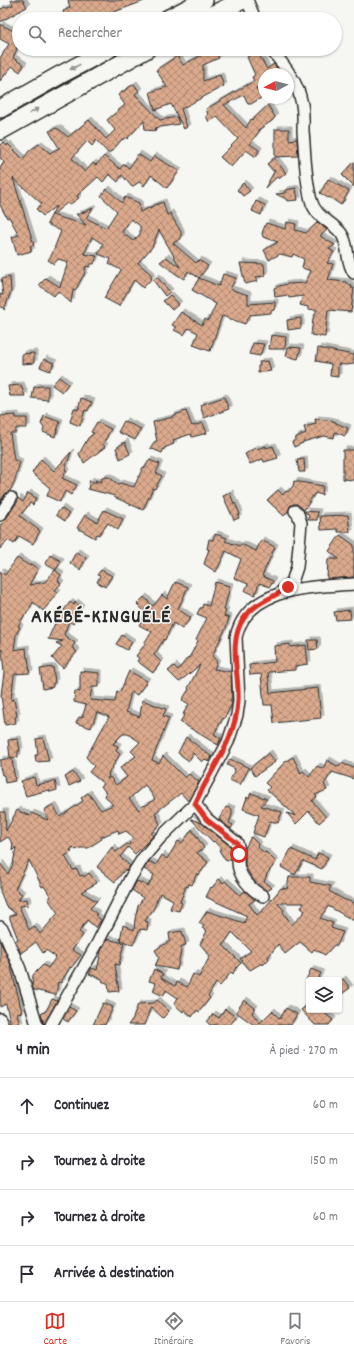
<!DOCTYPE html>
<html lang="fr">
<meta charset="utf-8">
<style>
body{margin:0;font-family:Dekko,sans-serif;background:#f2f2f3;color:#2b2b33}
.controls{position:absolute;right:12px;bottom:12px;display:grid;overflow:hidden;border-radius:4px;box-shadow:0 1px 3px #0004}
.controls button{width:36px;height:36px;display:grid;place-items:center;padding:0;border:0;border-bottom:1px solid #e1e1e2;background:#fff;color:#2b2b33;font:20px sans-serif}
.compass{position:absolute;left:258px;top:68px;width:36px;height:36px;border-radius:50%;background:#fff;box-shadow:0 1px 3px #0004;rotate:263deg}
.stop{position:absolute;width:12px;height:12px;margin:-9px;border:3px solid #d93025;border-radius:50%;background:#fff}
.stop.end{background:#d93025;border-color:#fff;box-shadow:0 1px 4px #0008}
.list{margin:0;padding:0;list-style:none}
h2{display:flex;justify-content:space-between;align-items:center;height:52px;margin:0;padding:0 16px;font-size:17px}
h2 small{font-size:13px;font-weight:400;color:#7c7c81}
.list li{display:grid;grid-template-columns:26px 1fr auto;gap:12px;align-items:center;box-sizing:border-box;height:56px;padding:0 16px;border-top:1px solid #e1e1e2}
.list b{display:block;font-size:15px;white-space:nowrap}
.list em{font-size:13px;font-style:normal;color:#7c7c81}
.icon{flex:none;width:22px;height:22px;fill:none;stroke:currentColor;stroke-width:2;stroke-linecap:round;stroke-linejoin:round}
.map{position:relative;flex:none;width:354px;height:1025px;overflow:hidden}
.search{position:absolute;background:#fff;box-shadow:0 1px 3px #0004;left:12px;right:12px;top:12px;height:44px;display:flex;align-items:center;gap:10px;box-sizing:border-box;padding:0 14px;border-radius:22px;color:#7c7c81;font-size:15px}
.sheet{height:276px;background:#fff}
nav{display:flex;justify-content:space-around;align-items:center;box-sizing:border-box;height:56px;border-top:1px solid #e1e1e2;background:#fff;font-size:11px;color:#7c7c81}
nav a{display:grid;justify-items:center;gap:2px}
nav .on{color:#d93025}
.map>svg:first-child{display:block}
</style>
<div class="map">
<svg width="354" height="1025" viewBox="0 0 354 1025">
<defs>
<pattern id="building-cross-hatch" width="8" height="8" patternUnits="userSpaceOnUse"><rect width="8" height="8" fill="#dbaa8d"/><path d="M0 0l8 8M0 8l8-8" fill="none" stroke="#b28b73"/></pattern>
<filter id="shadow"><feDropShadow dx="3" dy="-3" stdDeviation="0" flood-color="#0004"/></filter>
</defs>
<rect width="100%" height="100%" fill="#f6f6f2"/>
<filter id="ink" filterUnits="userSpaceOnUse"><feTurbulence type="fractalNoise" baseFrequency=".025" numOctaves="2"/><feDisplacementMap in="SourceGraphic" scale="8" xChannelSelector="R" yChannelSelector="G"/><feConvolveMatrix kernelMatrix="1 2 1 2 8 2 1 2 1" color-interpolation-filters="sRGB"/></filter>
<g filter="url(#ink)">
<!-- building -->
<path fill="url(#building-cross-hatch)" stroke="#2b2b2b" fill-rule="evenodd" filter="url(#shadow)" d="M11,0H23L27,7L0,22V9L13,5Z
M68,0H143L144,1L106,15L100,14L99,19H90V17L83,19H65L63,11L70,8Z
M0,24L19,34V44L13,58L24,65L20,72L12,66L0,81V58L9,44L0,39Z
M213,49H216L219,58L203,65V81L220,75L224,86L181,109L187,127L184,129L171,104L155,110L150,92L167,87L156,70L177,56L183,65Z
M257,51L267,69L274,64L281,74H264V84L256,88L261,98L251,104H248L244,95L224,105L246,128L251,119L252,120L268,105L275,117L272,121L258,130H260L250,144L259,150L256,157L246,150L231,167L220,157L238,139L217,117L209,122L206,116L208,115L206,109L254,81L252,77L255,75L247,57Z
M134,84L139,91L135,94L160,120L177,117L179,124L155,128L156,131L145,130L144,121L127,139L125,137L123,140L122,139L112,151L108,153L96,140L92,146L87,141L72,158L85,172L93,163L96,165L104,156L120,169L124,164L129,168L138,154L150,162L154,156L179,171L167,188L151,175L144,186L139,182L132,187L122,175L118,182L109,174L103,182L98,177L77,196L79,198L69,205L67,203L52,215L86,225L76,214H79L93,208L86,218L106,228L117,211L101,196L107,189L122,203L125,197L139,203L140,212L149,208L151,209L150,207L163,202L167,215L170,213L181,232V239L173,243L196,263L199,260L208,266L199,278L188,271L184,279L176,274L160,262L166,257L180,267L159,230L152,247L138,263L152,275L150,276L152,278L143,288L134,280L119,306L104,298L121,270L109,264L111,259L98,254L103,244L92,237L84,254L97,256L94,264H90V267L86,266L84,276H83L75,291L73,290L71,303L58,291L54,296L39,285L46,278L60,287L68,262L58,259L54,264L48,260L52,254L61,231L47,224L56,206L43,216L36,209L42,204L13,178L34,245L30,246L32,251L17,255L12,237L19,235L9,217L7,218L0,205V168L4,162L0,158V145L3,142L7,146L8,144L23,159L29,151L39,144L50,153L59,148L49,131L56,128L60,130L68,137L89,120L106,139L115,130L107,120L125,105L118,95ZM131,219L140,226V234L133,241L122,232Z
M275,129H289V140L297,139L298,156L275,157Z
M274,158L286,173L279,179L277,177L265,188L275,170L273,171L267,164Z
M354,162V187L342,175Z
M328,179L349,191L341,205L329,197L328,198L320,193Z
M243,183L250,191L243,196L237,190Z
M296,188L298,200L287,201L286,199L276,194L285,193V190Z
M256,201L265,205L261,215L252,211Z
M287,222L296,224L295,230L306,233L318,222L327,230L320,236L335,245L329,249L334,252L327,263L333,264L328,280L346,282L352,286L351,288H354L351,312L328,310L325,337L311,335L313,318L317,310L308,309V307L300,305L303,296L289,298L288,295L275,297L274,288L279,286L287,284L305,283L311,271L302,268L304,259L293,254L292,257L280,254L269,260L264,250L278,242L263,237L262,233L266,223L285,229Z
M240,263L264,264L265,276L256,277L258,281L245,284Z
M223,274L236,278L230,289L248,295V304L275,302V306L274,310L271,311V313L250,315L245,324L222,316L210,351L193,345L198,333L188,328L184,335L174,330L176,327L172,325L181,312L202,325L205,319L208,321L216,304L192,290L199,278L219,286Z
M10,277L11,291L4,310V308L0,307V294L3,295L1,279Z
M157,277L170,292L165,296L153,280Z
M170,295L179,304L172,310L163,301Z
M301,318V328L288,330L287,320Z
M271,335L286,337L285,349H269Z
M253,343L264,344L260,356L249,354Z
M288,347L301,348L298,359L286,356Z
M318,348L354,355V364L346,365L338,364V377L330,376L331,364L316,361Z
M34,353V363L22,364V354Z
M44,359L54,363L50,371L40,367Z
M268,361L271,371L258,373V366H260L259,362Z
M59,377L68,384L62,392L52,385Z
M21,385L25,396H10L8,386Z
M41,386H48V400L32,398L34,387Z
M224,397L229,409L204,418L200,405Z
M81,398L92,402L88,411L85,410L80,426L70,422L74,408L78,410Z
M186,411L192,426L203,423L207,433L192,437L191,434L173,440L174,444L164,448L162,453L150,448L154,442L157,441L153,422L173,417L172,416Z
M16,415V418H27V428H16V433H10L14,460L20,462L14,483L10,491L5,494L0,502V416Z
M44,416L60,422L55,437L43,432L44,428L41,424Z
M315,419L327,420L336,422V423L348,428L345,436L335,432L334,438L324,436L303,442V443L294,447L292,442L296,439V437L306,433L304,427L316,424Z
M124,421L141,429L135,440L118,432Z
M97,422L111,429L103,444L105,447L84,463L79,454L88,438L94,433L91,432Z
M125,442L130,454L120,459L116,448Z
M266,446V448L273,446L278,458L264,462L263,459L250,464L245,454L256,448L257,449Z
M343,450H354V480L343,479Z
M71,452L65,470L67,471L62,478L77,485L71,495L65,491L60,502L47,496L50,488L32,473L41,459L54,471Z
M304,459L305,472H299L297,460Z
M149,460L160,464L156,473L162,476L155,489L153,488L143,510L114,497L115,496L88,489L90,480L97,484L95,480L101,482L102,478L106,477H109L119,485L120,483L134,487L143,467L145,468Z
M294,481L323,486L322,495L315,493L304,510L297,504H293L290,506L288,511L284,516L267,500L278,490L283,495L286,491L288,492L293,486Z
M28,493L36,498L33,505L30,503L20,516L40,531L33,544L19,536L14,544L8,540L0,549V525L6,519L17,502L18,498L23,502Z
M230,493L234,504L235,503L240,514L238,516L239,518L234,520L223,496Z
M61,508L69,514L65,521L56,515Z
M104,510L123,519L118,530L108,523L99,535L97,534L95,538L77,528L85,515L97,522Z
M304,511L318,512L317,520H308L309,516Z
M348,515L350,532H338V529L321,530L320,516Z
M215,534L227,538L225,541L240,546L241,544L256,551L261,540L275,547L262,576L273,581L270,587L259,583L255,595L245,591L248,584L234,578L241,559L226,551L216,572L204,564L209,549H207L209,539L213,540Z
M340,535L354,545V577L327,579L328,559H339L329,551Z
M76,552L86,558L80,570L70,563Z
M50,555L61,561L56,570L45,564Z
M17,558L30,566L31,564L38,569L29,585L45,582L55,570L61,575L58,580L61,584L55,590L58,592L43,611L33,602L26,615L25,614L18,626L20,627L16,635L14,650L26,648L27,658L28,657L30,673L15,674L14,676L11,700L14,699L17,716L15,717L16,723L5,725L1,695L4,673L2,649L0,652V571L5,575Z
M101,570L112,576L105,587L97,582L100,576L97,575Z
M175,582L188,587L178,609L191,618L182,629L173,623L165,640L164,639L154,655L161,662L153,673L137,661L139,658L136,656L145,644L144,643L152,632L139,625L146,613L137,604L144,597L153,606L162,595L167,599Z
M215,582L230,586L224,610L226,611L224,616L229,618L226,628L212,656L217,662L214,669L231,672L232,697L230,701L232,702V704L224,719L223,718L214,734L221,738L218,745L180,722L185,714H183L189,704L182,700L189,689L188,688L200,665L179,682L168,671L174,666L178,670L188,657L189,658L198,641L196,640L207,618L197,614L200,608H202L203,604L209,606Z
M70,602L74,605L75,602L81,607L76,615L78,616L73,624L69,621L64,635L75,643L72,647L77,652L63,668L52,658L62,646L56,643L63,641L48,639L56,621Z
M350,610L351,619L336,620L334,612Z
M122,635L132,642L127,650L116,644Z
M308,640H317L318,649L309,650Z
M290,644V647L306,645L308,664L295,666V670L268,672L270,693L318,688L321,718L274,723L272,705H264L261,674L250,675L249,665L275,662L274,646Z
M53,667L55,682L53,683V687L43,689L40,669Z
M80,671L99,673V687H92L90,700L115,702L117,691L120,692L129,671L147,681L137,695L131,692L126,712L140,717L142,700L166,709L163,716L169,718L152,760L159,763L163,756L185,778L189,774L199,782L188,801L181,793L155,813L160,824L151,834L153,835L152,837L135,854L128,847L120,857L130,866L126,871L125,869L115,882L97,867L112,847L116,852L127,844L129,845L134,838L126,831L119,834L118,830L101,837L102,839L88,848H80L76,850L73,847L70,850L72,852L65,856L73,870L77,869L80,876L83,875L84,877L89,873L97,883L81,892L97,901L90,908L97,914L95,915L101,920L96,928L87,920L79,932L83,935L72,950L81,955L71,968L70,967L63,979L62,983L58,982L56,995L34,990L32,986L33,975L43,965L48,968L56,957L46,950L43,953L36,942L21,953L15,941L18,939L10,919V916L16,914L6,906L0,891V863L8,874L13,864L16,847L12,851L13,844L8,837L0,842V812H5L6,831L17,810L30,816L31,813L48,820L44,810L53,805L60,817L83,801L81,798L88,793L101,810L113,805L105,796L106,793L101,786L104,784L89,772L94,766L86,757L109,717L97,712L91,728L76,723L79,717L82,718L86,705L74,702L75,691L80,692ZM123,734H128L140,742L131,751L136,756L120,768L127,777L116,785L110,777L107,779L109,775L108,774L120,754L116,751L118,746L113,744ZM145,785L155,799L145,806L144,805L139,810L129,799ZM29,860L42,887L44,886L51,897L48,898L51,903L58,913L40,934L34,926L29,930L19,906L28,905L27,899L18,900L22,894L15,889Z
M186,737L212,757L208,762L205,759L202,762L193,753L189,761L178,753Z
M43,738L49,761L36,762L35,755H38L36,739Z
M18,739L20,751H18V757L10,758L8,740Z
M269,753L275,762L255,776L250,768L266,755Z
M293,757L301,773L303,771L309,777L317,766L323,769L327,760L339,767L341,763L354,768V779L332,772L324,784L327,790L315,795L317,797L312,801L326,817L319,823L309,811L296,824L287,813L296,816L267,790L270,787L265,783L285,762Z
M12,758L15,781L5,783L4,775H2L0,767V760Z
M230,759L249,768L240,785L230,780L235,769L227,765Z
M73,772L80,781L69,786L65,777Z
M34,777L36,785L55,781L57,790L50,792L49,790L26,796L21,781Z
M251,793L267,799L261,806L282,812L278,823L270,821L264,837L253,833L259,815L243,809L247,797L249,798Z
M226,807L232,809V815L229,823L233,825L231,829L219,819Z
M191,819L202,823L231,847V859L228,861L225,860L219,850L221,849L214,841L213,842Z
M192,829L204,848L197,853L208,862L199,875L197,873L192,885L189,884L188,887L186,886L180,902L182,903L179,911L170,909L173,900L160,893L154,908L145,921L148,922L147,930L140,929L133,945L120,940L123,925L134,930L135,919L138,906L143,898L132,890L137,881L148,886L154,875L144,869L147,864L149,862H151L156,865L162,855L167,859L178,841L182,843Z
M251,837L258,844L257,847L265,853L266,852L276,862L267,874L264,882L272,888L267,891L258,885L252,878L245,866V848Z
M291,849L315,860L318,853L328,857L322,869L303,861L295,875L281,867Z
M289,877H310V882L331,886L329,891L343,899L354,903V921L328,906L320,918L333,923L331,928L343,932L337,946L334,945L325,955L314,949L312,952L300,942L285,954L278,944L268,957L269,959L263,965L262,963L250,970L240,959L251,951L232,932L223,945L241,963L235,969L233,974L231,972L220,986L216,983L208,996L210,998L199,1012L197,1010L192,1017L184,1010L183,1012L174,1004L178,998L166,990L163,996L153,991L156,983L149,981L154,969L163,974L161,978L175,986L177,982L187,987L193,974L199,977L210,956L200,944L207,931L202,928L204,926L199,923L207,911L244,923L247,916L206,897L211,887L212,888L219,879L223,883L225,881L240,895L245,891L255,900L249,904L257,915L263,910L281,888L287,889ZM277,903H304L301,908L305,911L292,925L283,912L284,910Z
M182,931L186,945L182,946L177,970L155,966L159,957L155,950L170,941L169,933Z
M107,939L124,943L119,965L115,964L119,991L109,992L108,983H106L105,982H103L102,979L89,974L92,968L97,970L101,951Z
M0,941L10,963L22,1012L17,1013L20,1025H11L6,1004L0,1007Z
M311,969L321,973L318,980H306Z
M343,979L350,988L339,996V982Z
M52,999L57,1001L44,1025L41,1014L46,1011Z
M157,1000L169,1011L163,1018L151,1007L144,1025H128L133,1018L138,1004L154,1003Z
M244,1000L255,1008L252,1013L260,1023L272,1011L280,1019L286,1008L297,1014L291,1025H254L236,1012Z
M103,1003L113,1007L105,1025H93Z
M309,1003V1010H321L333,1020L329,1025H315L301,1010Z
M69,1007L76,1011L68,1022L63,1019Z
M225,1009L236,1017L230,1025H210L207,1022L213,1014L219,1018Z"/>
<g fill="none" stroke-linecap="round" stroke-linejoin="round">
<!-- minor casing -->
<g stroke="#2b2b2b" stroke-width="14">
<path id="minor" d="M247,0L255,19
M270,49C283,63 297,81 301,100C304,110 303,121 303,131C305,153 305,178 311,200C315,217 331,221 341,233C350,245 345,261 354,273
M0,515L11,498
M281,592L292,582L297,567L301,523L298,514L295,511
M195,804L207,819L237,843C240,850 238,855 238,862C238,876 251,890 263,896
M0,927L3,930L20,969L37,1025
M0,1019L3,1025
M51,1025L97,944L131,877L143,858L160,838L195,804L228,742L237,715L239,701L236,637C247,586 313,587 354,584"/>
</g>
<!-- highway casing -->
<g stroke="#2b2b2b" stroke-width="20">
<path id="highway" d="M167,19L204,0
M203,19L243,0
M0,109L60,75L109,49
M0,131L147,49"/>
</g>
<!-- minor -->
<use href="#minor" stroke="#f6f6f2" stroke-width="11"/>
<!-- highway -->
<use href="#highway" stroke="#f6f6f2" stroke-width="17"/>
</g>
<!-- one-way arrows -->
<defs><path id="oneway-solid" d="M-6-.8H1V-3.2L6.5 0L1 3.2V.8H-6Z"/></defs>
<g fill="#90908e">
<use href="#oneway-solid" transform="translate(75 67) rotate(153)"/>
<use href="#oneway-solid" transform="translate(34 111) rotate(-29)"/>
</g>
</g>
<g fill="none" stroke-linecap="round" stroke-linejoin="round" filter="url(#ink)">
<!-- route -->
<path stroke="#d93025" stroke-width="5" d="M239,854V847L237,843L207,820L195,804C210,770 236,740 238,701C240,674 227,642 244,618C255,602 274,598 288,587"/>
</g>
<g text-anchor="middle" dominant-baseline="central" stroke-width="3" stroke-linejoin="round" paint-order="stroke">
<!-- district labels -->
<g font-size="20" font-weight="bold" letter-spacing="1" fill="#2b2b2b" stroke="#f6f6f2">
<text x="101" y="618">AKÉBÉ-KINGUÉLÉ</text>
</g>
</g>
</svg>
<div class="controls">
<button><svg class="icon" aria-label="layers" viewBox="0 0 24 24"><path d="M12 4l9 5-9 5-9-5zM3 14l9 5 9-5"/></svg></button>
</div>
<svg class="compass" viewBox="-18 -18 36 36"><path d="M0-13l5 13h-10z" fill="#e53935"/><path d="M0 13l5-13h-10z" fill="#7c7c81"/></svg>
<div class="stop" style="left:239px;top:854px"></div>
<div class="stop end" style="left:288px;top:587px"></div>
<div class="search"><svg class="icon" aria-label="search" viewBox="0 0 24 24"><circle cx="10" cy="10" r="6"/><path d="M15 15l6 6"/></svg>Rechercher</div>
</div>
<section class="sheet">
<h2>4 min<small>À pied · 270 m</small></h2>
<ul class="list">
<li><svg class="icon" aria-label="ahead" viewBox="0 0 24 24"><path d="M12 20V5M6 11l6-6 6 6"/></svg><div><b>Continuez</b></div><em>60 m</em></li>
<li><svg class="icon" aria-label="right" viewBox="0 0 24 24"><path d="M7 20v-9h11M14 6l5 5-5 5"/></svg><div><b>Tournez à droite</b></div><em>150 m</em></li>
<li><svg class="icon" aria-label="right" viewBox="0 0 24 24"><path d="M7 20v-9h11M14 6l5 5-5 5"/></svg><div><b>Tournez à droite</b></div><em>60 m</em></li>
<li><svg class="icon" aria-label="arrive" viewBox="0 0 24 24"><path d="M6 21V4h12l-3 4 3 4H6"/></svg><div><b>Arrivée à destination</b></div></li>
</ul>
</section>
<nav>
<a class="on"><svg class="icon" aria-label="map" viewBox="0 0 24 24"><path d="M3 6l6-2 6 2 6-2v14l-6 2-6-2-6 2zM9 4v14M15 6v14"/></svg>Carte</a>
<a><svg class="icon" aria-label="directions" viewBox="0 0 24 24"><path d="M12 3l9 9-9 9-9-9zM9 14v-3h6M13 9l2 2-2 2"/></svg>Itinéraire</a>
<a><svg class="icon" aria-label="saved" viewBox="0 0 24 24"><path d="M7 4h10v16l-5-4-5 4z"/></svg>Favoris</a>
</nav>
